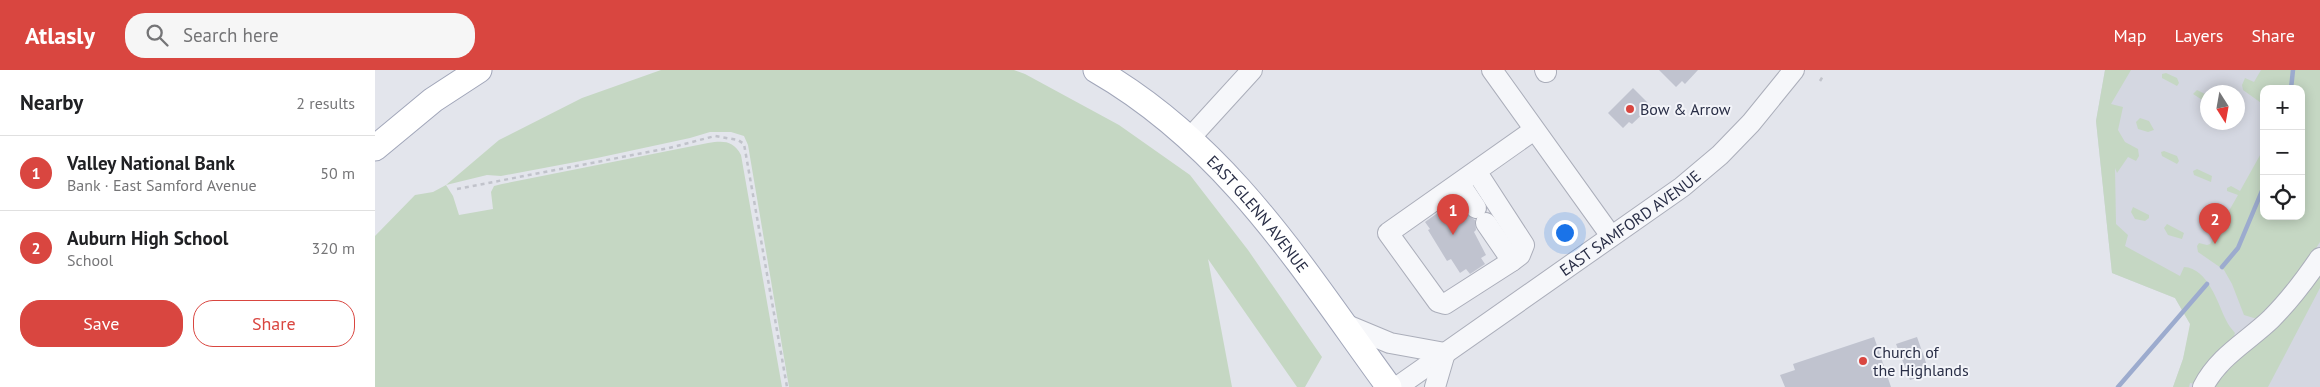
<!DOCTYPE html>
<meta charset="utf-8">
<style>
body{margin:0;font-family:"PT Sans",sans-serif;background:#f6f6f6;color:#202124}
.controls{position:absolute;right:15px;top:15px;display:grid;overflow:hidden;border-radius:10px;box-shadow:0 2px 12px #0003}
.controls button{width:45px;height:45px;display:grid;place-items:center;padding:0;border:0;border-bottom:1px solid #e0e0e0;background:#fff;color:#202124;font:25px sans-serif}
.compass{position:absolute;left:1825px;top:15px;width:45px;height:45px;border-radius:50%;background:#fff;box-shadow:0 2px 12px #0003;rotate:169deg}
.you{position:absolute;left:1189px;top:162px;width:18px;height:18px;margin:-12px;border:4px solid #fff;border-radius:50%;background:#1a73e8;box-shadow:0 0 0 8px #1a73e833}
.badge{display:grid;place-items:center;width:32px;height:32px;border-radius:50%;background:#d94640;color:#fff;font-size:16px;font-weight:700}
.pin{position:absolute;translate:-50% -41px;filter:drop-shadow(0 1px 2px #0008)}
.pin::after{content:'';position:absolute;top:26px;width:18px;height:15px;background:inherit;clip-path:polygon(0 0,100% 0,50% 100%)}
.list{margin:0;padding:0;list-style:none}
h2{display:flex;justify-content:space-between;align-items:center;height:65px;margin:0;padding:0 20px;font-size:21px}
h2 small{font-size:16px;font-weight:400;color:#757577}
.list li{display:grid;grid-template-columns:32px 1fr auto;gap:15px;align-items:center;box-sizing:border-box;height:75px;padding:0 20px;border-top:1px solid #e0e0e0}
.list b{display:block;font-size:19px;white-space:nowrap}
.list p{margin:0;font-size:16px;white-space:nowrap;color:#757577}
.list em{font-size:16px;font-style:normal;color:#757577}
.actions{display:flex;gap:10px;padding:15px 20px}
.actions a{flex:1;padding:11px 0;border:1px solid #d94640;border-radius:20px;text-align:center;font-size:18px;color:#d94640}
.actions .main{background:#d94640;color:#fff}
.icon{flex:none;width:28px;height:28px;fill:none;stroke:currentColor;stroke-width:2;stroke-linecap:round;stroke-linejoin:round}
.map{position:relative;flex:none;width:1945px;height:317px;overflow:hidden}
header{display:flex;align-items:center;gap:30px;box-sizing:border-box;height:70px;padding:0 25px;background:#d94640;color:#fff}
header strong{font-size:24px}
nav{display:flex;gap:28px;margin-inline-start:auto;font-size:18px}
.search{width:350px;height:45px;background:#f6f6f6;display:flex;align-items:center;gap:12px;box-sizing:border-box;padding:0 18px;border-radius:20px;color:#757577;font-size:19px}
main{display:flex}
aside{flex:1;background:#fff}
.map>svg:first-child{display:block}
</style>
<header>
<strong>Atlasly</strong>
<div class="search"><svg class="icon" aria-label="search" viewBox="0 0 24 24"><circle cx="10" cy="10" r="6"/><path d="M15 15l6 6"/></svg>Search here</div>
<nav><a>Map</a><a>Layers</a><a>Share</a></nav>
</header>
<main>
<aside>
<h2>Nearby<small>2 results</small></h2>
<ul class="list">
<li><span class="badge">1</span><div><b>Valley National Bank</b><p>Bank · East Samford Avenue</p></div><em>50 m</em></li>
<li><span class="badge">2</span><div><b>Auburn High School</b><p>School</p></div><em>320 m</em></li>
</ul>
<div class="actions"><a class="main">Save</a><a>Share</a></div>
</aside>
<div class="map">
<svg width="1945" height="317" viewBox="0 0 1945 317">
<rect width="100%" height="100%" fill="#e3e5ec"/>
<!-- built -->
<path fill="#d4d7e1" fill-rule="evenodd" d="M1730,0H1945V317H1798L1808,289L1816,255L1800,228L1737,203L1721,51ZM1889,19H1926V146H1889ZM1832,22H1862V52H1832Z"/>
<!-- green -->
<path fill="#c5d7c3" d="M286,0H639L650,4L744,55L815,105L873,180L947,287L930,317H922L833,189L857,317H414L373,75L369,66L356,62H335L315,68L222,88L126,106L112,105L71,115L78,126L84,145L118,139L116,122L119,116L127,114L333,73C348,71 358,70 366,85L407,317H0V166L40,125L58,122L71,115L124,70L207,28Z
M1730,0H1756L1736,34L1748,37L1743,60L1750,72L1763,79L1764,86L1761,91L1753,87L1742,103L1740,98L1741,154L1753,165L1750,176L1805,206L1809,197C1833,198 1843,234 1851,250C1853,255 1857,259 1860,263L1857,271L1820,314L1815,313L1814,317H1798L1808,289L1815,254L1800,228L1737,203L1721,51Z
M1886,0H1945V172L1926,201L1909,223L1882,249L1869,245L1857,214L1849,200L1823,182L1822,176L1824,173L1832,175L1835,174L1863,125L1852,121V118L1856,116L1865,121L1889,78V146H1926V19H1889V35L1868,20L1867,15L1870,8L1879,12Z
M1791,3L1802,8L1804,13L1802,16L1787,8V4Z
M1822,20L1832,25V33L1818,24Z
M1765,48L1774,51L1779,60L1773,62L1763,59L1761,52Z
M1789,81L1802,86L1804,91L1802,94L1787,86L1786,82Z
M1822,99L1837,106L1836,112L1819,105L1818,101Z
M1758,137L1774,145V148L1770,151L1760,149L1756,142Z
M1792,154L1809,163L1807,169L1793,165L1789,158Z
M1945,204V218L1893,317H1838L1850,301L1894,263Z"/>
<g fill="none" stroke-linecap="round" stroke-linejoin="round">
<!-- stream -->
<path stroke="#9cabce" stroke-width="4.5" d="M1916,19L1918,0
M1847,197L1863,178L1889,116
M1743,317L1832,214"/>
</g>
<!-- building -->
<path fill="#c0c3cf" d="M1284,0H1323L1310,14L1307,11L1301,17Z
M1258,18L1276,36L1257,54L1254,52L1248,58L1233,43Z
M1075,134L1087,147L1091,144L1100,150L1101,160L1099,162L1111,185L1106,188L1110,194L1095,204L1091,199L1085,203L1076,189L1072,191L1053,160L1055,159L1050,152Z
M1499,267L1516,317H1410L1405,305L1420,300L1418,294Z
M1542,267L1555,304L1535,310L1521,274Z"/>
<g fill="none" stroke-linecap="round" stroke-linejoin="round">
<!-- minor casing -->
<g stroke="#abaeba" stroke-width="22">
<g id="minor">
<path d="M1117,0L1236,166"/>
<path d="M1170,0L1171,2"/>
<path d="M814,69L877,0"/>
<path d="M1101,101L1149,175L1145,185L1137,191L1070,234L1063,232L1013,163L1159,60"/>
<path d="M1085,114L1101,138"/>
<path d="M1111,153L1137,191"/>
<path d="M967,253L1015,273L1070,283"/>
<path id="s1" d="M1022,317L1307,117L1345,85L1376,53L1419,0"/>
<path d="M1060,317L1070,283"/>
<path d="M1828,317C1844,286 1872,272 1896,249C1914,231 1930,210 1945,188"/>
</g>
</g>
<!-- major casing -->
<g stroke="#a1a6b9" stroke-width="27">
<g id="major">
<path id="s2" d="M721,0C853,76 927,198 1014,317"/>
<path d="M0,78L58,30L104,0"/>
</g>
</g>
<!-- path -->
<path stroke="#c1c3cb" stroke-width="2.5" stroke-dasharray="4 4" stroke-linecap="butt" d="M1445,11L1448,6
M82,119L294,78L340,66L363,70L369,74L412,317"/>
<!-- minor -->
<use href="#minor" stroke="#f6f7fa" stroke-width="20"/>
<!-- major -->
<use href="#major" stroke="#fff" stroke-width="25"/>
</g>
<!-- markers -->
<g fill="#d94640" stroke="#f3f4f9" stroke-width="2">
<circle cx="1255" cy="39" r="5"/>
<circle cx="1488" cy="291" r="5"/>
</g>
<g text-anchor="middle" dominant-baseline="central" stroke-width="4" stroke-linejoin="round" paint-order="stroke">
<!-- poi labels -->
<g font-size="16" fill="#292e46" stroke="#f3f4f9" text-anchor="start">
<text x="1265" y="39">Bow &amp; Arrow</text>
<text x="1498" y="282">Church of<tspan x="1498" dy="18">the Highlands</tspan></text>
</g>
<!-- street labels -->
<g font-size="16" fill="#292e46" stroke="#f3f4f9">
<text stroke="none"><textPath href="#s2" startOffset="218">EAST GLENN AVENUE</textPath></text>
<text stroke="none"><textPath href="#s1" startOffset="285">EAST SAMFORD AVENUE</textPath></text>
</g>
</g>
</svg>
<div class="controls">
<button>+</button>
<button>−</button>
<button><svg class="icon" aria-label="locate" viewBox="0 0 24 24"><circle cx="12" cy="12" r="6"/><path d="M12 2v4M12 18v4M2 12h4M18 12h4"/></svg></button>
</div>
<svg class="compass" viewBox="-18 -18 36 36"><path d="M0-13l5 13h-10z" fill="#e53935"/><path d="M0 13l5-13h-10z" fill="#757577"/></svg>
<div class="you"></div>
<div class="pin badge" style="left:1078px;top:165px">1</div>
<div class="pin badge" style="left:1840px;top:174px">2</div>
</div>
</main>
